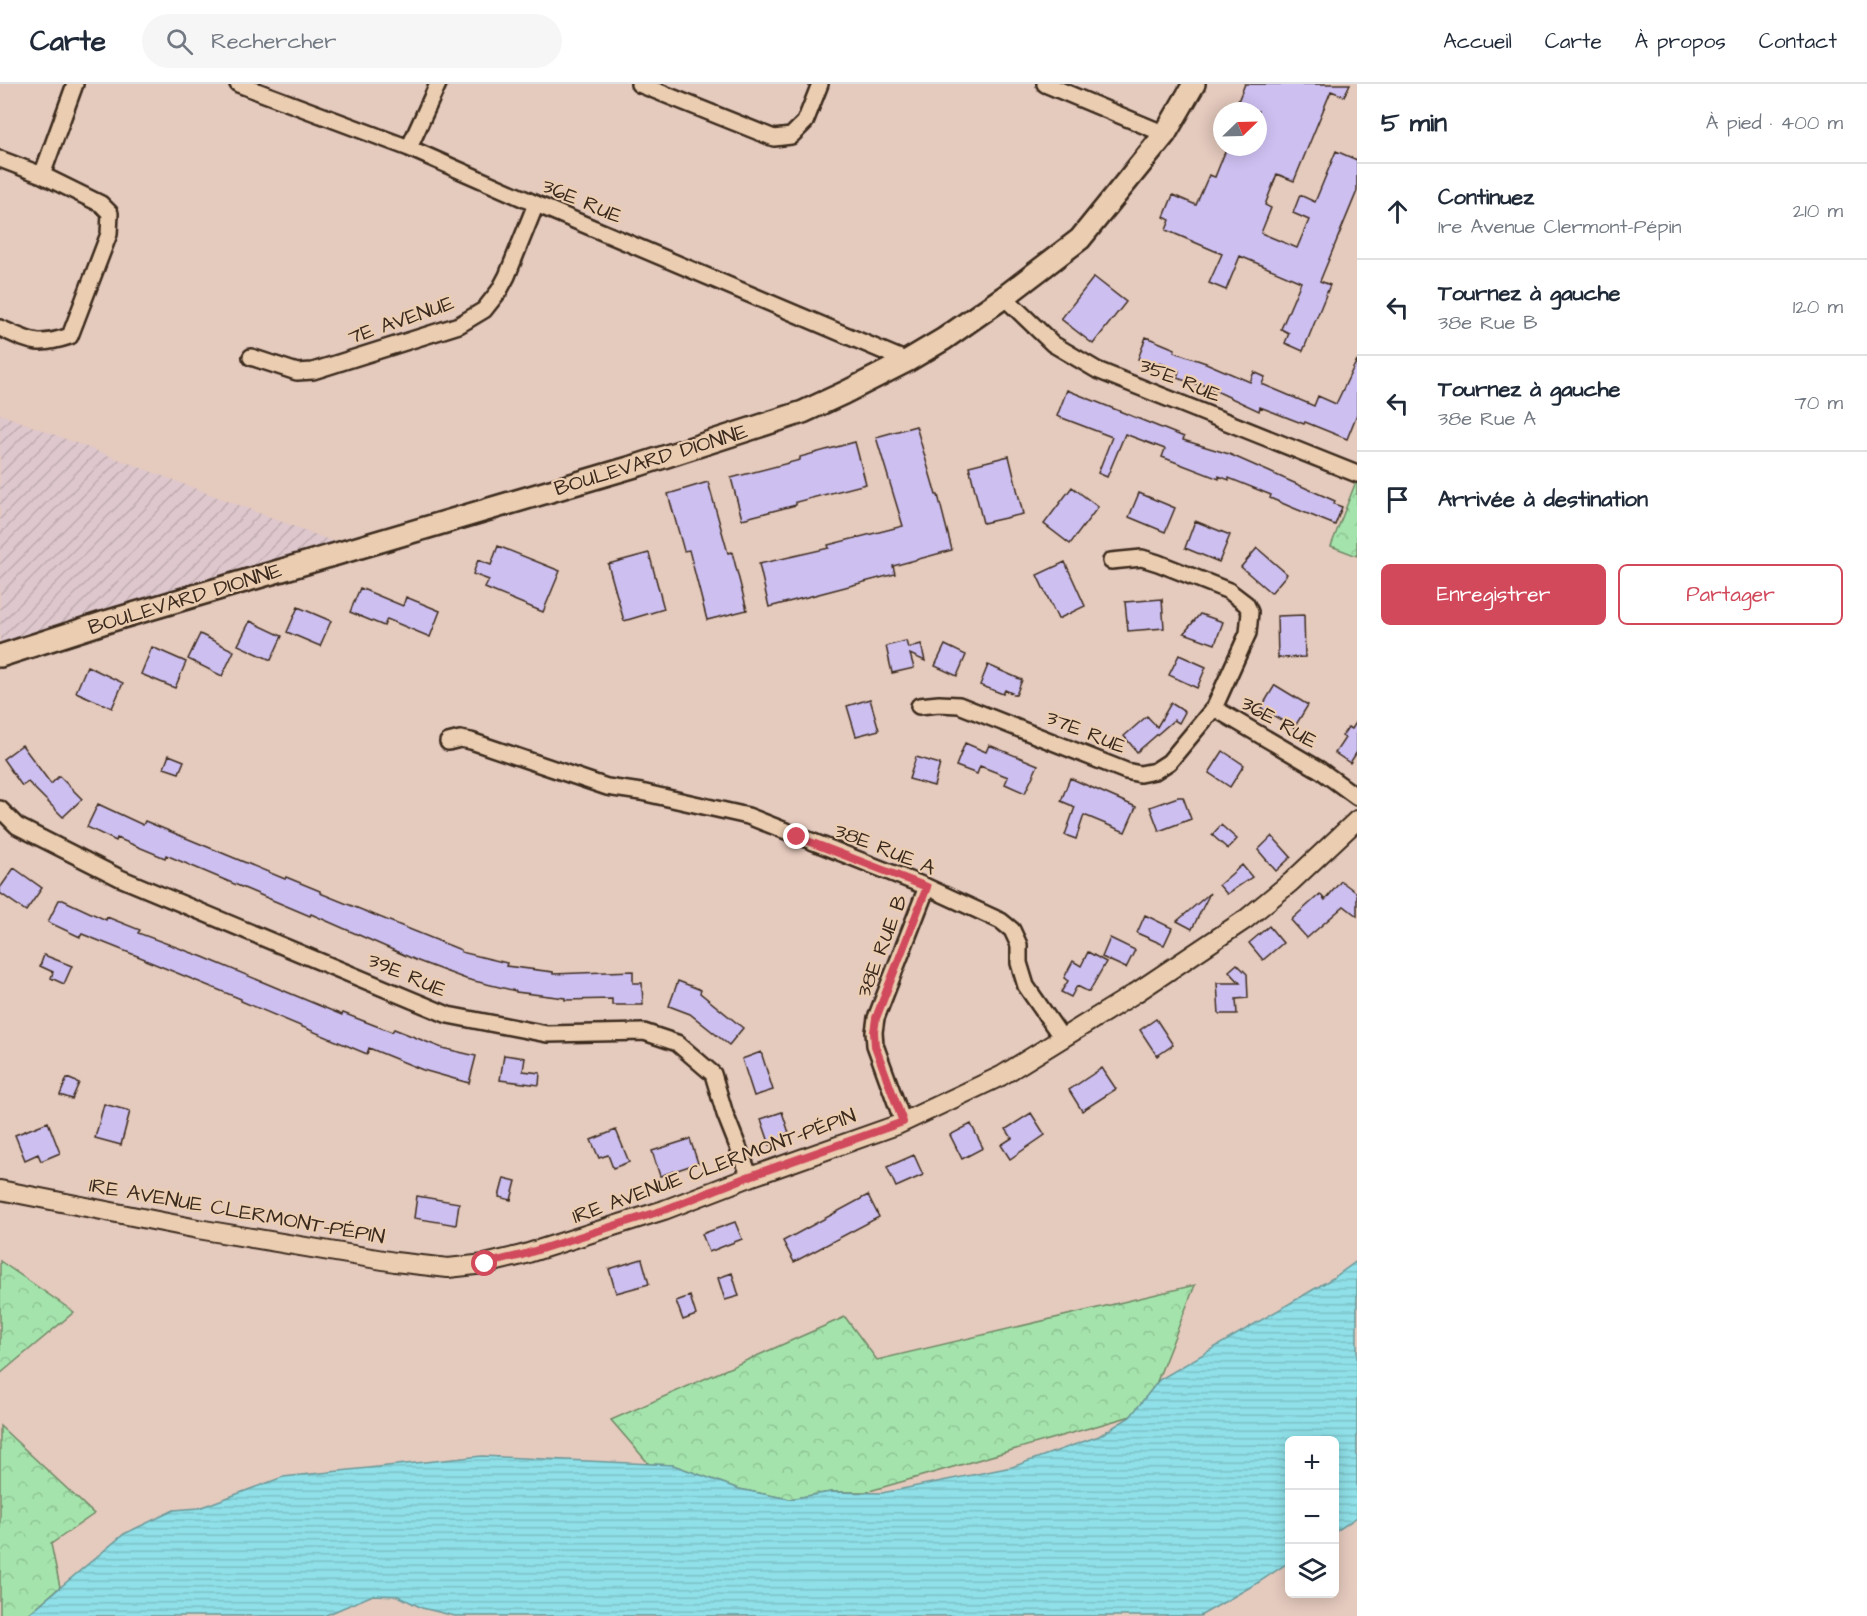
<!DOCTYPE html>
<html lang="fr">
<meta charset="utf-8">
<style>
body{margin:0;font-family:"Architects Daughter",sans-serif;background:#f6f6f7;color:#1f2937}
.controls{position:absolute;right:18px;bottom:18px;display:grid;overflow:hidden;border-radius:9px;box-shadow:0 3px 15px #0003}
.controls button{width:54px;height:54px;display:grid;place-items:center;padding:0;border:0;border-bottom:2px solid #e0e1e3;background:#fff;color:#1f2937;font:30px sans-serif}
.compass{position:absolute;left:1213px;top:18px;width:54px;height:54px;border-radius:50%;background:#fff;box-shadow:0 3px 15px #0003;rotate:67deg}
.stop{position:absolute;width:18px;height:18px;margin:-14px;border:4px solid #d1495b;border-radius:50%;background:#fff}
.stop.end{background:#d1495b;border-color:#fff;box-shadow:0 2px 6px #0008}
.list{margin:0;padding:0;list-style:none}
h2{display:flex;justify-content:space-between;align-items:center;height:78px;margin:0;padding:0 24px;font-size:26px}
h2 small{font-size:20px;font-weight:400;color:#747a83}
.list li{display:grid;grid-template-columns:39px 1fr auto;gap:18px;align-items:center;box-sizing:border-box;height:96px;padding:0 24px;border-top:2px solid #e0e1e3}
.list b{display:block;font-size:22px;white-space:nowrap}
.list p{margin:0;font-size:20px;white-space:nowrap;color:#747a83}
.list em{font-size:20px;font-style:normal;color:#747a83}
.actions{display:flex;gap:12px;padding:18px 24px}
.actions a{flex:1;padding:14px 0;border:2px solid #d1495b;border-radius:9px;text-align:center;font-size:21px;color:#d1495b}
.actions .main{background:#d1495b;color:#fff}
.icon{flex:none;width:33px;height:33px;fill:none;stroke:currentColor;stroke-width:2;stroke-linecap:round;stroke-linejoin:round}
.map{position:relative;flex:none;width:1357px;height:1532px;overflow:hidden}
header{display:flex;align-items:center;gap:36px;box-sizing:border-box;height:84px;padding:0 30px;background:#fff;border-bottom:2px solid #e0e1e3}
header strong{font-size:28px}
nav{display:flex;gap:33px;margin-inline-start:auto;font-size:21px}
.search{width:420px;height:54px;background:#f6f6f7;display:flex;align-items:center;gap:15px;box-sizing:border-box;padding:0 21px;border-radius:33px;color:#747a83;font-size:22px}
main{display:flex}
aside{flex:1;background:#fff}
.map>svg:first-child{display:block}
</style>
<header>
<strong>Carte</strong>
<div class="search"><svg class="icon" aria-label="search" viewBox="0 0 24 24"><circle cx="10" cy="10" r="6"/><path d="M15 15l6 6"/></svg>Rechercher</div>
<nav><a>Accueil</a><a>Carte</a><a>À propos</a><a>Contact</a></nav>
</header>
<main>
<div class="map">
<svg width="1357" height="1532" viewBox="0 0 1357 1532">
<defs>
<pattern id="industrial-furrows" width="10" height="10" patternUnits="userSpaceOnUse" patternTransform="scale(1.5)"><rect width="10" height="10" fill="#dec7cd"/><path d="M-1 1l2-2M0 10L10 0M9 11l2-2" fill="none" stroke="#bfabb0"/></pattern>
<pattern id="forest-crowns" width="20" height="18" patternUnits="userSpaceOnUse" patternTransform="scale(1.5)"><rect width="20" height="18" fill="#a4e4ac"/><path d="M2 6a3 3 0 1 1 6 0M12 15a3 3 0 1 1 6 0" fill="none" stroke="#8ec494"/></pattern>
<pattern id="water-rules" width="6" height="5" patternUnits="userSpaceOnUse" patternTransform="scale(1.5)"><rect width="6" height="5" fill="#8fe0e8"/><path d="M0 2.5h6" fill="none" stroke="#7cc0c7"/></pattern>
</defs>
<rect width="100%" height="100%" fill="#e5cabe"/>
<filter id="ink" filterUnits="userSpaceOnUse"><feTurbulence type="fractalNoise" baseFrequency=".0167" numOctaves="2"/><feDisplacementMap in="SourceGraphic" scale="12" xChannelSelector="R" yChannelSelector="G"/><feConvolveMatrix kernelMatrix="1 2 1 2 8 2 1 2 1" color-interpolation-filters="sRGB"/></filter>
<g filter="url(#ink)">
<!-- industrial -->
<path fill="url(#industrial-furrows)" d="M0,330L353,465L0,572Z"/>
<!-- forest -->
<path fill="url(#forest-crowns)" stroke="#708765" stroke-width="1.5" d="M1357,395V472L1331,462Z
M0,1177L74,1228L0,1290Z
M1195,1201L1156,1300L1131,1332L866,1408H831L789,1415L739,1405L673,1381L649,1380L611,1336L845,1233L877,1276Z
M0,1342L94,1430L51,1460L60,1503L26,1532H0Z"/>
<!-- water -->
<path fill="url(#water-rules)" stroke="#6d9797" stroke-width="1.5" d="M1357,1177V1433L1335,1448L1334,1356H1290L1289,1478L1259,1498L1200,1532H455L422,1524L398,1512L373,1511L324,1532H26L124,1450L174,1426L199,1424L283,1393L482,1372L673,1381L739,1405L789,1415L831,1408L882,1409L1012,1383L1099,1352L1130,1333L1159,1296L1333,1194Z"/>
<!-- building -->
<path fill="#cdbff0" stroke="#3b2a1e" stroke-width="1.5" d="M1245,0H1350L1344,12L1331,7L1294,97L1277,90L1265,121L1271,124L1261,149L1297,164L1309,136L1293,129L1300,111L1315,118L1336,67L1357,76V107L1320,197L1330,201L1303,267L1285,259L1289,249L1281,245L1301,198L1240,172L1226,206L1209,199L1222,170L1166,146L1170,136L1164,133L1173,111L1196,121L1209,91L1215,93L1227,63H1258V27H1234Z
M1094,193L1126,218L1093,260L1061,235Z
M1146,253L1175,265L1174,268L1206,279L1250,298L1254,288L1265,293L1262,300L1314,322L1318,312L1336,320L1357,276V330L1347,355L1305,338L1304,340L1260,323L1259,327L1201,300V302L1177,294L1179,287L1160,279L1158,284L1138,275Z
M1067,306L1184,353L1183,356L1229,370L1335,417L1334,420L1342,423L1335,441L1291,423L1270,414L1271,411L1229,394V396L1219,392V395L1162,373L1165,365L1125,350L1107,393L1098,389L1112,353L1057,332Z
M916,342L936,411H938L952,466L893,482L895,490L769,523L759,480L829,464L828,461L903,442L876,353Z
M855,358L866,400L796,418V421L742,435L731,394L800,376V373Z
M1009,372L1023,430L983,439L969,382Z
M708,398L728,469L732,468L747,526L707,536L689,466L684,467L668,410Z
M1072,403L1098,423L1070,460L1044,440Z
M1139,409L1175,424L1165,448L1129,433Z
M1195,437L1230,451L1219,478L1185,464Z
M498,462L560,487L543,528L485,504L489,496L473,490L478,476L491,481Z
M1257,464L1287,490L1271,509L1241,483Z
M649,469L664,525L624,537L608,480Z
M1065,478L1085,522L1058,535L1037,491Z
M360,504L403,522L406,513L440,527L430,553L387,535L384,542L350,528Z
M1162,515L1164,544L1128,547L1125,518Z
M298,523L331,537L320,562L287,548Z
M1200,530L1223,538L1215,560L1184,549Z
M1304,531L1305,573L1278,574L1277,532Z
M250,537L282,552L271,576L238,561Z
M200,550L234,567L222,592L188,575Z
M906,557L908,564L921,560L925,577L910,570L914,584L892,589L886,562Z
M945,561L966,571L957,592L935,582Z
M152,563L186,578L175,604L141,590Z
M1179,571L1206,583L1197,604L1169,591Z
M988,581L1022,596L1016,611L1005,606L1003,610L980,601Z
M87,582L123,599L112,624L76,608Z
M1275,601L1308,621L1294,644L1261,624Z
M870,615L879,646L856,652L847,622Z
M1171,619L1185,628L1179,639L1174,636L1137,668L1124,652L1147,632L1157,643Z
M1357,637V668L1350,679L1335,669L1345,654L1342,652L1348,643L1352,645Z
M965,659L986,668L989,661L1038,681L1025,709L1005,700L1008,693L980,682L977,690L956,682Z
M22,661L51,700L59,692L82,715L63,733L28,698L22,702L3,675Z
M1223,667L1244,681L1230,703L1209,689Z
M169,671L184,677L179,689L164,684Z
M916,673L940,680L934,702L909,695Z
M1070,694L1136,723L1125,748L1084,731L1076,755L1065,751L1075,723L1061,717Z
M1178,713H1183L1191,735L1159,747L1150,723Z
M98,720L143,741L145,737L285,795L286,793L320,807V809L461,866V868L507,879L506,882L553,888V890L633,887V899H642L643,921H612V915L565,916V914L516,908V907L466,895L418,877L311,830L310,832L166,771L165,774L117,754L116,757L87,743Z
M1221,741L1237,755L1228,765L1212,751Z
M1272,752L1291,773L1276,787L1258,766Z
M1242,781L1252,793L1227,810L1219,801Z
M14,784L42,804L26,827L0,809V804Z
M1341,797L1357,809V832L1344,822L1307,854L1291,836L1320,810L1325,816Z
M1210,809L1192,845L1177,837Z
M59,816H63L106,836L107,833L140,846L138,849L203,873L342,931L343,929L392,948L394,945L442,964L476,972L469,999L423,986L369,964L367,970L241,917V915L145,876V875L82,850L80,853L48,838Z
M1145,831L1172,844L1164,861L1137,849Z
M1269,842L1283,859L1263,876L1249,859Z
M1110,854L1135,866L1126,884L1102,873Z
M1088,868L1106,878L1089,908L1077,902L1071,913L1061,908L1068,897L1064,894L1073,877L1081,882Z
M44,871L72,882L64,900L51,894L53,888L40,882Z
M1237,880L1247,890L1248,914L1236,915L1237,930H1219L1217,899H1240L1229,887Z
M678,897L701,906L700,909L743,944L729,961L690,930L669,922Z
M1156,935L1173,961L1157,972L1140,946Z
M761,968L773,1006L754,1012L742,975Z
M504,971L525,974L523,987L540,989L539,1001L500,996Z
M1102,984L1116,1005L1082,1027L1069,1006Z
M67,994L79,999L72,1015L60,1011Z
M104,1020L130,1027L121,1061L95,1054Z
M782,1028L789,1049L782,1051L784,1057L770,1061L761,1035Z
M1031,1029L1045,1051L1010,1075L1001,1061L1012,1054L1006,1045Z
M48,1038L60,1069L41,1077L38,1070L25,1076L15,1051Z
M971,1040L983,1064L962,1075L950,1051Z
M616,1046L629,1078L613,1084L608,1071L599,1074L591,1056Z
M690,1055L698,1079L660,1092L652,1067Z
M914,1071L923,1091L896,1103L887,1083Z
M504,1094L516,1097L511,1116L499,1113Z
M868,1111L879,1133L794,1178L783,1157Z
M417,1112L459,1119L456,1141L414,1134Z
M735,1138L742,1155L709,1168L702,1150Z
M642,1175L649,1200L616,1209L609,1185Z
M732,1189L739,1212L725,1216L718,1194Z
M690,1212L696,1231L683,1236L676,1217Z"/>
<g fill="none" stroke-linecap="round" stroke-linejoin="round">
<!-- minor casing -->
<g stroke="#3b2a1e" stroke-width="20">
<path id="minor" d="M238,0L409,64L536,120L907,277
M639,0L774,54L791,52L805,38L820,0
M1045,0L1165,50
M409,64L438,0
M0,75L42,91L75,0
M1004,213L1053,260L1097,286L1357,390
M0,244C31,258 37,263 70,252L109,150L110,129L101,120L42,91
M251,273L297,288L313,287L459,241L484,226L499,207L507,192L536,120
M919,622L939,620L959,621L1126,687L1140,690L1155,687L1169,678L1214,624L1248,549L1250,528L1246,520L1229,507L1158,479L1142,474L1111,477
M1214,624L1320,686L1357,713
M448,658L460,655L471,657L607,703L641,708L748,732L927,803L1001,837L1012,846L1019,861V879L1026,902L1062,954
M0,725L17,742L120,794L448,931L547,950L644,948L677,959L713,990L725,1030L750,1093
M903,1038L875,961L874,948L876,934L927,803"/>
</g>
<!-- tertiary casing -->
<g stroke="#3b2a1e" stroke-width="22">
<path id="tertiary" d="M0,1106L198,1145L395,1178L448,1184L485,1180L522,1171L664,1126L750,1093L897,1041L1001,992L1134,910L1246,835L1291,798L1357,736"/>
</g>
<!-- secondary casing -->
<g stroke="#3b2a1e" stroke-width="26">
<path id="secondary" d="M0,572L109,537L639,381L803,328L844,309L907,277L944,255L1004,213L1080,155L1165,50L1194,0"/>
</g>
<!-- minor -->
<use href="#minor" stroke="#ebcdb1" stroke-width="15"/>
<!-- tertiary -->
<use href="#tertiary" stroke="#ebcdb1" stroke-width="18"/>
<!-- secondary -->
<use href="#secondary" stroke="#ebcdb1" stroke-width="21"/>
</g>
</g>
<g fill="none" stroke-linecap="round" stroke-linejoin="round" filter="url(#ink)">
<!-- route -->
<path stroke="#d1495b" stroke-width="8" d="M485,1180L522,1171L664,1126L750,1092L903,1038L875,962L874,948L876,934L927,803L797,753"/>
</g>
<g text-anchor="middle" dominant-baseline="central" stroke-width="4.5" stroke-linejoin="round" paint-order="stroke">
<!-- street labels -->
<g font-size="21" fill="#3b2a1e" stroke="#ebcdb1">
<text transform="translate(582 117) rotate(23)">36E RUE</text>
<text transform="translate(401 236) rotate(-19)">7E AVENUE</text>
<text transform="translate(1180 296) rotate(22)">35E RUE</text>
<text transform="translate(651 376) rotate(-17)">BOULEVARD DIONNE</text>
<text transform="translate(185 515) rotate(-17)">BOULEVARD DIONNE</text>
<text transform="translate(1279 638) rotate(30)">36E RUE</text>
<text transform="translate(1086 648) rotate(22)">37E RUE</text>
<text transform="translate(885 765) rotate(22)">38E RUE A</text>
<text transform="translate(882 862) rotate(-69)">38E RUE B</text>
<text transform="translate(407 891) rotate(23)">39E RUE</text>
<text transform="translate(714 1082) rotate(-20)">1RE AVENUE CLERMONT-PÉPIN</text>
<text transform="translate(237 1127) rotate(10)">1RE AVENUE CLERMONT-PÉPIN</text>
</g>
</g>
</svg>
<div class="controls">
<button>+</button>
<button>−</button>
<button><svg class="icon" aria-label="layers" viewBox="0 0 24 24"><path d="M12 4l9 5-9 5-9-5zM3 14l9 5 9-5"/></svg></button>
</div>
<svg class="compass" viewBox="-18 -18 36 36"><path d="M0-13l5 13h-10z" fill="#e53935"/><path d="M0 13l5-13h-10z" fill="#747a83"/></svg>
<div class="stop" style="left:485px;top:1180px"></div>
<div class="stop end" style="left:797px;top:753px"></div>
</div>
<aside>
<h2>5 min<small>À pied · 400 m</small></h2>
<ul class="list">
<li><svg class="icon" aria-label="ahead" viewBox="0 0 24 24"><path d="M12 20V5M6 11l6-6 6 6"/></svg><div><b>Continuez</b><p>1re Avenue Clermont-Pépin</p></div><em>210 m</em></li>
<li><svg class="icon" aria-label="left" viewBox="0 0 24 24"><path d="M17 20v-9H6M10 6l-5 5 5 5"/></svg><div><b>Tournez à gauche</b><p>38e Rue B</p></div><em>120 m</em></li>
<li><svg class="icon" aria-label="left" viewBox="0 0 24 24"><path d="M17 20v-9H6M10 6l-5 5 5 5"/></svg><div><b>Tournez à gauche</b><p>38e Rue A</p></div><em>70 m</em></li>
<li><svg class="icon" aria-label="arrive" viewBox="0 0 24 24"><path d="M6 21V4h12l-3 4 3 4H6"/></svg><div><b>Arrivée à destination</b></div></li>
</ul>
<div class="actions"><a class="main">Enregistrer</a><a>Partager</a></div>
</aside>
</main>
